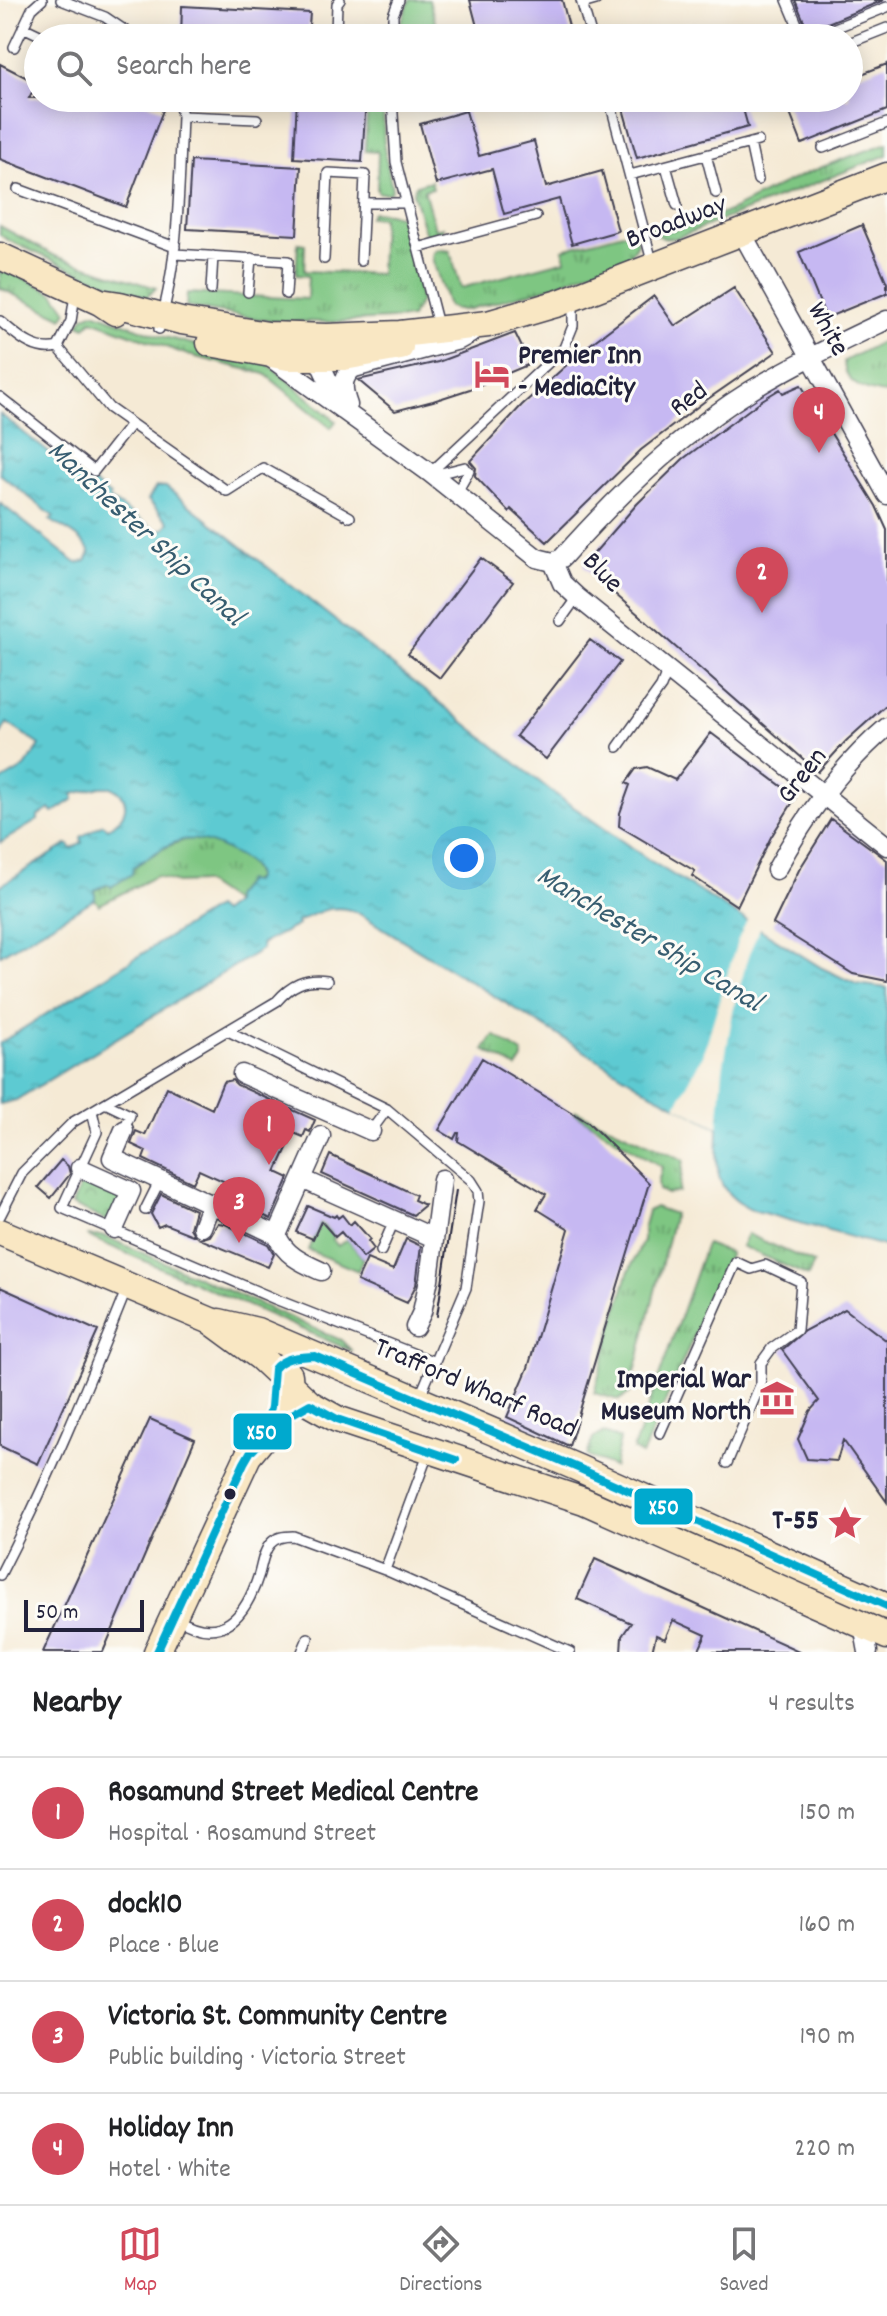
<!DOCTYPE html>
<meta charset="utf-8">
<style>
body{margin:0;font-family:Dekko,sans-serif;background:#f2f2f2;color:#202124}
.scale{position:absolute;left:24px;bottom:20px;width:120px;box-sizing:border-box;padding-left:8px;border:4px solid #22223b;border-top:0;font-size:22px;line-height:28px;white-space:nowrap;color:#22223b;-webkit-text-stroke:6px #fdfcf7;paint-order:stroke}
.you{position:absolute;left:464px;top:858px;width:28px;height:28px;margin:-20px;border:6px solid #fff;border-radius:50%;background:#1a73e8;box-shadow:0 0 0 12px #1a73e833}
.badge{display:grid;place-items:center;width:52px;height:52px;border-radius:50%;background:#d1495b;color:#fff;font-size:26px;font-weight:700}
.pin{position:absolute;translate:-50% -66px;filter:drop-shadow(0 2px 4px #0008)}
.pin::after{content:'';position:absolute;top:42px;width:28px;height:24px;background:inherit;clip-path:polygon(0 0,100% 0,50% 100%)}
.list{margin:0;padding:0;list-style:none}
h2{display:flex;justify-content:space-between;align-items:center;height:104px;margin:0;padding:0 32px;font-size:34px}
h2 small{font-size:26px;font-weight:400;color:#757577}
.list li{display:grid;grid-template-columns:52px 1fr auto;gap:24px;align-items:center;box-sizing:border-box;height:112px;padding:0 32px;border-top:2px solid #e0e0e0}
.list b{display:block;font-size:30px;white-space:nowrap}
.list p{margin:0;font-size:26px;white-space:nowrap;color:#757577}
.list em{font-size:26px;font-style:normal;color:#757577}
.icon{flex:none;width:44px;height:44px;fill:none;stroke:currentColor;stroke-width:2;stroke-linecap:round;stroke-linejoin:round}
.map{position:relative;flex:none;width:887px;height:1652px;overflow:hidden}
.search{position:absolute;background:#fff;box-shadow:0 4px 20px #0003;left:24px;right:24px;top:24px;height:88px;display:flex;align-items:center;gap:20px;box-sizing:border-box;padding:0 28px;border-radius:44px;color:#757577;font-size:30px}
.sheet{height:552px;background:#fff}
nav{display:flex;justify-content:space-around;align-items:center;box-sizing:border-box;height:112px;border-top:2px solid #e0e0e0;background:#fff;font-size:22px;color:#757577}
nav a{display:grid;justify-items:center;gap:4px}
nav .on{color:#d1495b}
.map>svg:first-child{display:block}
</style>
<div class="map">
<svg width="887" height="1652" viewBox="0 0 887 1652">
<defs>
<pattern id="grass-tufts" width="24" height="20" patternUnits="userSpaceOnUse" patternTransform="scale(2)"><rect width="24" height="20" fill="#7ec682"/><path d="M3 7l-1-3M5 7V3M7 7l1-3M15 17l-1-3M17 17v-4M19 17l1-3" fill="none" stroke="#67a06c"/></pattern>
<pattern id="park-crowns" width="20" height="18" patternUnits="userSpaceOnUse" patternTransform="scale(2)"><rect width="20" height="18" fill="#7ec682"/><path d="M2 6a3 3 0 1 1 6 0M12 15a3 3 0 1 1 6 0" fill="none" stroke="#67a06c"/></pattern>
<pattern id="water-ripples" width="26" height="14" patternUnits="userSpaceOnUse" patternTransform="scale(2)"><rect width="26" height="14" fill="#5dcad2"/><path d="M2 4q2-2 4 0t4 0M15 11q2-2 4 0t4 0" fill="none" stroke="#51adb5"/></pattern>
</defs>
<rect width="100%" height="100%" fill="#fdfcf7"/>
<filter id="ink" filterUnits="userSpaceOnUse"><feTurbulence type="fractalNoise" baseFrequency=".0125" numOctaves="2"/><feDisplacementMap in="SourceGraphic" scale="16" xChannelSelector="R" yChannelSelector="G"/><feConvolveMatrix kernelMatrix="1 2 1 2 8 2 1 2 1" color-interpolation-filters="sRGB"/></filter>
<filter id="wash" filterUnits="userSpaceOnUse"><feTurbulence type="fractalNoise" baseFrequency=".006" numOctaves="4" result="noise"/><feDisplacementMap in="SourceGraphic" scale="32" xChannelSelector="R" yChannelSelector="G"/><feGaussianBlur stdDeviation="1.8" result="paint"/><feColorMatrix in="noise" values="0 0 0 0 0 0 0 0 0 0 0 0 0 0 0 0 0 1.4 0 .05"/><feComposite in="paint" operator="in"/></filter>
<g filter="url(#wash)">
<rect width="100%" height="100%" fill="#f5ead5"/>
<!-- grass -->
<path fill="url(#grass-tufts)" stroke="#50745e" stroke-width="2" d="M410,0H429L438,32L415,38H400V25Z
M368,98H383L384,147L392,189L390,193H379L377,190L378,152L365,151Z
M887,143V155L676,238H663L654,233L651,226L657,224L661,231C708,228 753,197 794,179C824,165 856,155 887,143Z
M431,181L433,188L424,190L435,229L443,227L442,234L431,237L425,233L413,192L416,185Z
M372,212L389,213L401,217L418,283L420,302L411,318L332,322L271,321L186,307L187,293L307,299L308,276L296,275L298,243L305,244L304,271L380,274L382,218L369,217Z
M0,226L55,256L156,288L147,297L83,274L10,241L0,235Z
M634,230L637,243L629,256L553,286L466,310H455L448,306L432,258L433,252L438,249L450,251L461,288L566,260L563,249Z
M0,266L54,293L67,311L63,318L0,288Z
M94,312L157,335L267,363L336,421L331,428L265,374L188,355L92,320L86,327L79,324L85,316Z
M887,339V394C866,392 844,385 844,361Z
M194,838C215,842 250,854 256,877L234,903L203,882L177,883L156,876L99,905L95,899V890C129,875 156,844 194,838Z
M494,1035L522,1053L523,1059L517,1068L484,1050Z
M576,1111L684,1160L679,1192L667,1194L659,1190L658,1183L662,1167L574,1113Z
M655,1207L674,1214L630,1393L619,1400L594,1393L628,1273L643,1241V1229L648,1211Z
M747,1234L814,1263L808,1276L741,1246Z
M87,1236H104L341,1340L352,1351Z
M706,1244L730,1253L642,1455L633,1450Z
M604,1433L620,1439L614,1467L587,1456L593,1438Z"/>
<!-- park -->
<path fill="url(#park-crowns)" stroke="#50745e" stroke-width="2" d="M84,1176L124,1194L111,1223L72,1205Z"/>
<!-- garden -->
<path fill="#7ec682" stroke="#50745e" stroke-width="2" d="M320,1223L335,1237L332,1239L338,1246L347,1239L363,1258L358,1271L308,1250Z"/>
<!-- water -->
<path fill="url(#water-ripples)" stroke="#407686" stroke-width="2" d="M0,414L86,482L90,480L110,496L109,499L156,530L164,529L169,522L148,500L156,487H166L555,794L649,860L822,968L856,984L887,988V1247L749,1209C710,1187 718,1168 718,1127L656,1095L358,913C335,902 318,912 297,922L298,925L261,944L262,949L16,1100L0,1104V1043L215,908L221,913L234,903L233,897L246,881L253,882L256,876C252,862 242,859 230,852C184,827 173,843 133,867L132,874L111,887L108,884L95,890V899L0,955V886L68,844L72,849L82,843L81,837L103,824L108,828C126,819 134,798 111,787H100L73,794L74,799L53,813L50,809L38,816V820L0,843V782L25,767L40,745L7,723L0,735V503L76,563L86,561L90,553C83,536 65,530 50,520L54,517L0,474Z"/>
<!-- pier -->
<path fill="#f5ead5" d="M749,916L762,924L749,953L733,1012L723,1069L718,1127L676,1106L703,1055L737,942Z"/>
<g id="blocks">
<!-- building -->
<path fill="#c6b8f2" d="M470,0H562L572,38H480Z
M795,0H884L808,31Z
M182,6L310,13L308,38H181Z
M0,64L37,83L29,98H131L163,110L126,207L0,159Z
M887,64V110L802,144L784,98H849V79Z
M297,98H366L362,162L294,158Z
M620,98H740L748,127L637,158Z
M466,111L479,156L534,141L546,187L602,171L618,231L572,244L559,199L504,214L492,169L436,184L420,124Z
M191,161L301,167L297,235L187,229Z
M862,225L887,283V293L826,318L799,252Z
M734,288L776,352L705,401L641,450L547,542L511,509L509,512L475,476L476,468L470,461L522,405L588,346L654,296L675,326Z
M515,333L530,364L470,389L433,401L395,411L358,380L438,362Z
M801,385L876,506L887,530V704L846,741L818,772L583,566L637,504L683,459L762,400L780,389L783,393Z
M481,558L513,582L440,678L408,654Z
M590,640L620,662L546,759L516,736Z
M711,733L796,797L771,837L737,906L692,876L695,871L619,826L620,813L630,785L626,783L636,769L647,767L675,780Z
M831,819L887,860V981L853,974L773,924L799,870Z
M482,1058L589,1123L649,1183L569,1446L507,1417L528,1368L569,1229L537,1209L546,1194L458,1141L459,1133H457L454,1139L439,1130Z
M232,1080L237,1085L315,1120L310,1132L306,1130L303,1137L294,1133L276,1172L289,1178L271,1219L237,1203L243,1190L199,1170L193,1183L143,1159L146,1151L131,1144L136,1131L145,1135L167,1087L212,1109L223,1082Z
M330,1155L416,1195L414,1200L425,1205L413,1215L322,1174Z
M61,1160L68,1166L70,1174L51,1198L38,1187Z
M161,1194L195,1210L190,1228L195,1236L165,1224L158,1227L151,1214Z
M308,1206L334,1217L336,1215L338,1218L342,1215L350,1225L354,1221L370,1239L368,1241L374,1249L363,1258L341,1232L335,1237L321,1221L313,1239L296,1232Z
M218,1223L225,1224L268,1244L274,1254L268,1267L200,1239L210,1236Z
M406,1239L421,1246L416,1285L407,1303L357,1281L367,1259L393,1270Z
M0,1287L98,1331L38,1464L0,1446Z
M845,1309L887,1341V1502L843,1440L837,1461L807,1459L798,1439L810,1411L819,1401L782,1350L804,1331Z
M150,1419L195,1439L103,1652H43Z
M595,1559L673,1594L801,1652H698L706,1635L673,1620L665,1639L656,1635L652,1652H621L622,1636L631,1623L577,1599Z"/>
</g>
</g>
<g filter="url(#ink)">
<use href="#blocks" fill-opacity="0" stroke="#424052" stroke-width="2"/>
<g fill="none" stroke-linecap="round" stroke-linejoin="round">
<!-- lane casing -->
<g stroke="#424052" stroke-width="12">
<path id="lane" d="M61,0L105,17L136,38
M581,0L592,38
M787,0L803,38
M582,4L596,0
M23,27L46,38
M336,32L337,4L340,0
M335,38L336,32L393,35
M393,38V15L399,0
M810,38L887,7
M849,43L887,28
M14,47L32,9L42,0
M392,98L396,162L439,329
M609,98L653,265
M422,99L425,98
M182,116L257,119
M750,143L758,180
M823,148L887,123
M706,155L716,193
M666,166L677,205
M630,175L758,141
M18,189L175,247
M364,203H405
M418,248L536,216
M175,254L288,261L286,294
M324,259L328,173L365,175L361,261
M211,290L213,256
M248,292L251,258
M75,295L71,321L58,347L109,408L227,491L263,468L350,517
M0,321C17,335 34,353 58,347
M159,329C179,260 179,188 182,116L178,98
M0,397L94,471L131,424
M430,473L564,348L573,326V300
M433,475L465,467
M456,494L469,471
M560,621L577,597
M618,747L661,687L665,677L662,666
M228,1031L387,1109L471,1180L478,1191L479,1201L466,1288L420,1396
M105,1103L130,1115L124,1130
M92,1111L97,1132L62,1208L275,1299L435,1362
M371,1131L387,1109
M145,1210L160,1180
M0,1216L22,1173L73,1122L277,1001C291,985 305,978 327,981
M381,1251L394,1221
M660,1433L736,1262L751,1269L765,1265L801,1282L797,1330L772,1348L761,1363V1383L727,1463
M385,1570L429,1451
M0,1575C48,1482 88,1385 127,1288
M177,1618C222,1646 246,1616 259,1574C262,1564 263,1552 270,1544C276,1537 284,1536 293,1536L385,1570L570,1652
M302,1652L308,1638"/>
</g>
<!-- street casing -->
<g stroke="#424052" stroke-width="21">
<path id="street" d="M742,233L887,495
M313,348L334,393L346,404
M268,356L430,473L537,558L553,562
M348,405C343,391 340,378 354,368L459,340L470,334
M553,562L562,583L577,597L887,846
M553,562L562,558C617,496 679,435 750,391C794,364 841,342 887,320
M776,870C806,815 840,767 887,727
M242,1074L371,1131
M124,1130L112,1158L277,1235
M321,1136L277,1235C284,1255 303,1263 321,1271
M80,1168L131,1191L114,1229
M302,1179L434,1238
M202,1227L211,1203
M415,1327L422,1312L429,1279L442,1179
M863,1625L868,1652"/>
</g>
<!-- secondary casing -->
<g stroke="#424052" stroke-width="29">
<path id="secondary" d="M0,256L100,302L115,312
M100,302L120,305L181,321L268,335L327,337L400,334L488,324L559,303L887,176
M210,343L288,357H344L400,347
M0,1232L211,1321L260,1357L310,1404L337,1419L584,1501L887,1636
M219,1322L257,1331L578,1468L887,1606
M157,1652L248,1456L277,1421L291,1400L289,1375"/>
</g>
<!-- lane -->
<use href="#lane" stroke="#fff" stroke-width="9"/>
<!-- street -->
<use href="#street" stroke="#fff" stroke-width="18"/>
<!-- secondary -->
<use href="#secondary" stroke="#f9e7c3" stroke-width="26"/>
<!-- tram -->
<path stroke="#22223b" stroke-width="2" d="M437,1316L456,1190"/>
<!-- bus-1 casing -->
<g stroke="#fdfcf7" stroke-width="14">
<path id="bus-1" d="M253,1450L278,1422L310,1404L337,1419L456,1460
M157,1652L244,1463L267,1423L271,1407L274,1369C284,1356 300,1357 315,1356L578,1468L887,1606"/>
</g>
<!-- bus-1 -->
<use href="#bus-1" stroke="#00a9ce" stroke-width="8"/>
</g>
</g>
<!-- icons -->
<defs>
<g id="hotel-bare" transform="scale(2.76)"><path d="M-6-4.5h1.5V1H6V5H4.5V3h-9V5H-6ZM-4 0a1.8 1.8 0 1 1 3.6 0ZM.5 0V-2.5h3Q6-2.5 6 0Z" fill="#d1495b" stroke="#fdfcf7" stroke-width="2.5" paint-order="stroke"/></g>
<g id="museum-bare" transform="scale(2.76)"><path d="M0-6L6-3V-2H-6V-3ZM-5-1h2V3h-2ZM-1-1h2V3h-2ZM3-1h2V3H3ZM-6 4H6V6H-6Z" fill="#d1495b" stroke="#fdfcf7" stroke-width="2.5" paint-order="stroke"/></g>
<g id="sight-bare" transform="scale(2.76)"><path d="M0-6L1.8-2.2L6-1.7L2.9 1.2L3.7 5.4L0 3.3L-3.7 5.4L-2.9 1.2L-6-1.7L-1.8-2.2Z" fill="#d1495b" stroke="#fdfcf7" stroke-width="2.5" paint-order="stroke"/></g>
</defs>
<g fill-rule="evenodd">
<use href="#hotel-bare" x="492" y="374"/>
<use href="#museum-bare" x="777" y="1398"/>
<use href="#sight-bare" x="845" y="1523"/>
</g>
<!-- markers -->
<circle fill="#22223b" stroke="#fdfcf7" stroke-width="3" cx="230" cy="1494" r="7"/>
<g text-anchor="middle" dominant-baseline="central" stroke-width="6" stroke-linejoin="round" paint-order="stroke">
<!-- street labels -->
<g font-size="28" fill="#22223b" stroke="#fdfcf7">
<text transform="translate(677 224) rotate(-21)">Broadway</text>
<text transform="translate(826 330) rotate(61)">White</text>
<text transform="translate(690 401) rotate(-37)">Red</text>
<text transform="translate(601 574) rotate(46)">Blue</text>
<text transform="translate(804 777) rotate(-52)">Green</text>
<text transform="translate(475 1390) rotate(23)">Trafford Wharf Road</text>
</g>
<!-- poi labels -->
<g font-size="28" font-weight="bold" fill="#22223b" stroke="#fdfcf7" text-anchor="end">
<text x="518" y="358" text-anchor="start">Premier Inn<tspan x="518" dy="32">- MediaCity</tspan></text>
<text x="751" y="1382">Imperial War<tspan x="751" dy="32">Museum North</tspan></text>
<text x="819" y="1523">T-55</text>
</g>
<!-- water labels -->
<g font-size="30" font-style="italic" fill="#375d70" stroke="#fdfcf7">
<text transform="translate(144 535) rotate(43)">Manchester Ship Canal</text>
<text transform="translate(648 941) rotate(31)">Manchester Ship Canal</text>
</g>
</g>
<g stroke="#fdfcf7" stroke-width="3">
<rect x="232" y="1412" width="61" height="39" rx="8" fill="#00a9ce"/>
<rect x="633" y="1487" width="61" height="39" rx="8" fill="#00a9ce"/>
</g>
<g font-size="22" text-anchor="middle" font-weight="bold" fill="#fff">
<text x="262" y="1439">X50</text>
<text x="664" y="1514">X50</text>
</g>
</svg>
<div class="scale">50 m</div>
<div class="you"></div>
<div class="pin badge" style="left:269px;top:1165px">1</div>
<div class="pin badge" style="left:762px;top:613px">2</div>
<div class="pin badge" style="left:239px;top:1243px">3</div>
<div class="pin badge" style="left:819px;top:453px">4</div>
<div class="search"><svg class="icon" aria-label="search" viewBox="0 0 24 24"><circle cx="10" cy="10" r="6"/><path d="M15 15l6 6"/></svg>Search here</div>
</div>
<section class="sheet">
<h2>Nearby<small>4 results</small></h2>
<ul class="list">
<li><span class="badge">1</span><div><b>Rosamund Street Medical Centre</b><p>Hospital · Rosamund Street</p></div><em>150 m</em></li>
<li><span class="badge">2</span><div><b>dock10</b><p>Place · Blue</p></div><em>160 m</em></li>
<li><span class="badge">3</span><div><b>Victoria St. Community Centre</b><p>Public building · Victoria Street</p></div><em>190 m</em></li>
<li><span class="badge">4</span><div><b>Holiday Inn</b><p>Hotel · White</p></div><em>220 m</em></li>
</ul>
</section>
<nav>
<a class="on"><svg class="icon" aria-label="map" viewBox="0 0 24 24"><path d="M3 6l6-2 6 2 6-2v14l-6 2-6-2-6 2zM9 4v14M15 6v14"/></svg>Map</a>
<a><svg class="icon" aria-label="directions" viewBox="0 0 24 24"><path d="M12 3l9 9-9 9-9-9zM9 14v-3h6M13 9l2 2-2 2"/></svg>Directions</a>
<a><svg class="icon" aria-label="saved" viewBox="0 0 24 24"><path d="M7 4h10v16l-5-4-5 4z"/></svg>Saved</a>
</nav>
